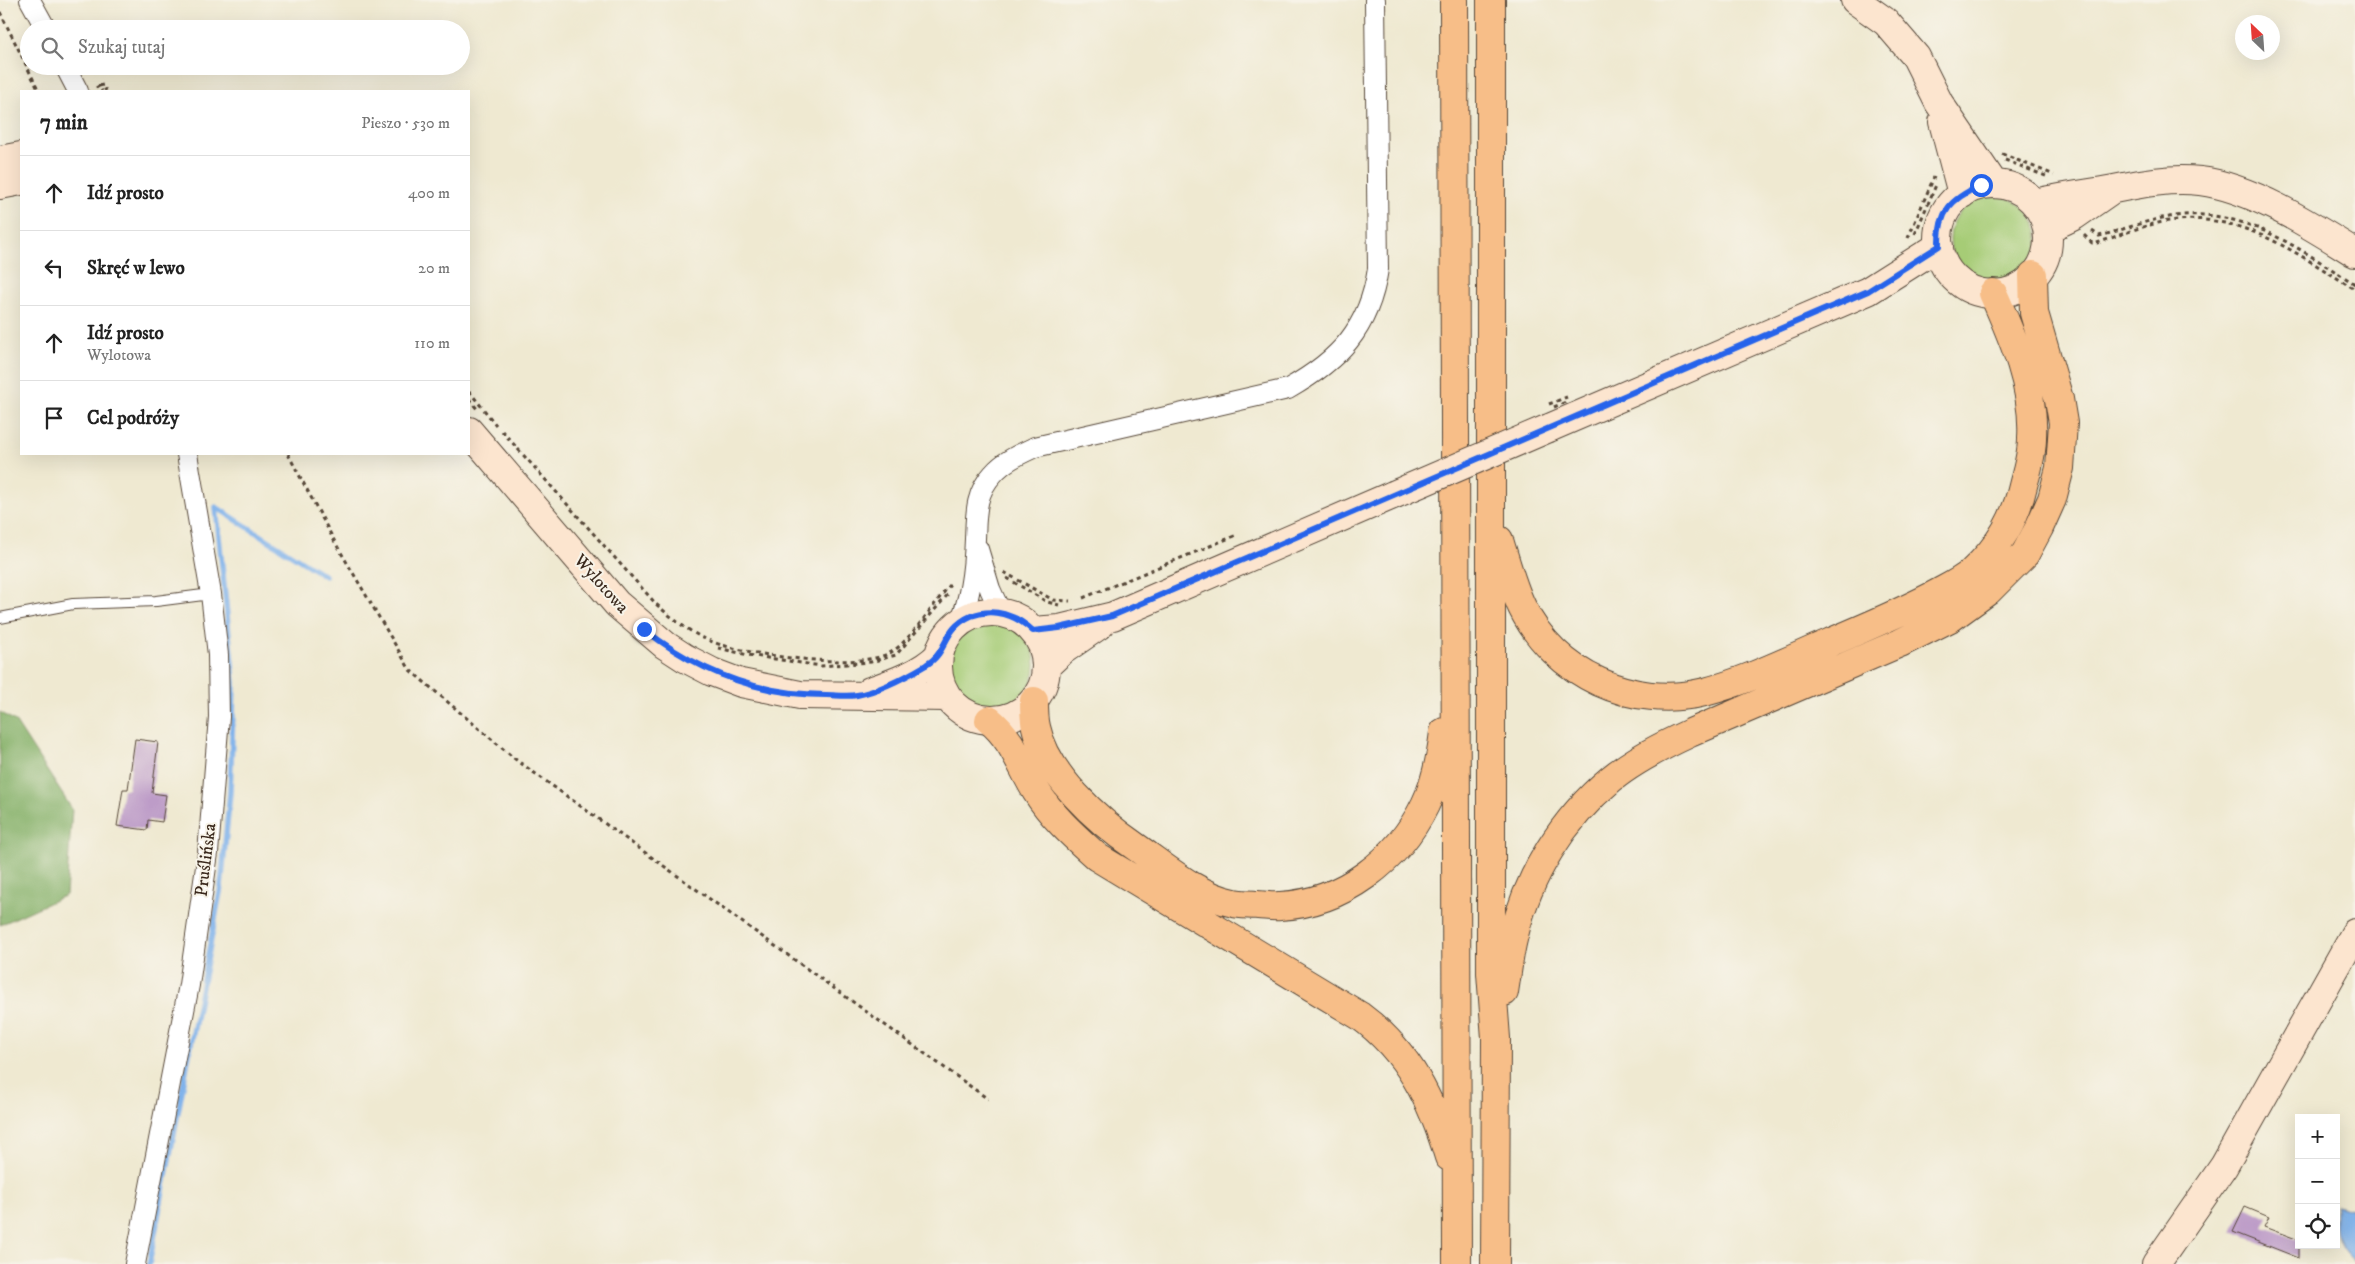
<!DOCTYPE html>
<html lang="pl">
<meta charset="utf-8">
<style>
body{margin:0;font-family:"IM FELL DW Pica",serif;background:#f2f2f2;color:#222}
.controls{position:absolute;right:15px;bottom:15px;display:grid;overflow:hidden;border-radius:0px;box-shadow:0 5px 20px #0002}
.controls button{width:45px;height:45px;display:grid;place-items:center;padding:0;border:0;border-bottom:1px solid #e0e0e0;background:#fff;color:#222;font:25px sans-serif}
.compass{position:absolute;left:2235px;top:15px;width:45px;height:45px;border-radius:50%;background:#fff;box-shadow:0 5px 20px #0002;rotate:335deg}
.stop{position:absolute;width:15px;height:15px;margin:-11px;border:4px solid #2563eb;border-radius:50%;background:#fff}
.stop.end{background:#2563eb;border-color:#fff;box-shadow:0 1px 5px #0008}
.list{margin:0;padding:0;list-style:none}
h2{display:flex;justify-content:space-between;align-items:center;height:65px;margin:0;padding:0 20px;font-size:21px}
h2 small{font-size:16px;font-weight:400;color:#767676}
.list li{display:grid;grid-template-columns:32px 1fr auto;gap:15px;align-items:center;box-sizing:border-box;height:75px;padding:0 20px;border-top:1px solid #e0e0e0}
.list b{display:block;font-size:19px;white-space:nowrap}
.list p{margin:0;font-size:16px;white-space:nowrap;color:#767676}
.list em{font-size:16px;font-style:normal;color:#767676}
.icon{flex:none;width:28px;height:28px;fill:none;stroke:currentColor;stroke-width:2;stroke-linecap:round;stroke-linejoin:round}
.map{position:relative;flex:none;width:2355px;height:1264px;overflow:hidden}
.search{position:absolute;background:#fff;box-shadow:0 5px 20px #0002;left:20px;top:20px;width:450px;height:55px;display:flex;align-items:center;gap:12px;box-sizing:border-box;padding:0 18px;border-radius:28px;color:#767676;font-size:19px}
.panel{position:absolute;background:#fff;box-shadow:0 5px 20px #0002;left:20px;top:90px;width:450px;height:365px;border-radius:0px}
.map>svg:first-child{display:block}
</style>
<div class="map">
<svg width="2355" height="1264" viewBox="0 0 2355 1264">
<rect width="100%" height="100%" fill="#f7f3e8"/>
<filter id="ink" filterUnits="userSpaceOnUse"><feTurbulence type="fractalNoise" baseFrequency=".02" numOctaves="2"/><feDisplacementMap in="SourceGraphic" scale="10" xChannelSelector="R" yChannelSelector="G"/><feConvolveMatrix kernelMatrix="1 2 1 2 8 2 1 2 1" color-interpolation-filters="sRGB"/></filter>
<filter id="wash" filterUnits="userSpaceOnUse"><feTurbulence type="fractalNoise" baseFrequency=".0096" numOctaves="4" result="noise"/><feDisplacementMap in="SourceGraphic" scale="20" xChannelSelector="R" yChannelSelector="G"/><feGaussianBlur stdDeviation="1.12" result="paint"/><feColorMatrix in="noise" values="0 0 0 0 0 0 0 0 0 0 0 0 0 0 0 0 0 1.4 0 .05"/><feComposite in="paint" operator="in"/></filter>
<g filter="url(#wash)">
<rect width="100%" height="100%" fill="#efe9d1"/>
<!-- green -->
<path fill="#a6cc76" stroke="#707b4a" d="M1950 240a44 44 0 1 1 88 0a44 44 0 1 1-88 0Z
M949 665a43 43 0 1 1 86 0a43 43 0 1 1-86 0Z"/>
<!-- forest -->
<path fill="#84b067" stroke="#606d42" d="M0,712L15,721L72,809L66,895L0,925Z"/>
<!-- water -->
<path fill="#7db1eb" stroke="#5c6e84" d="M2336,1205L2355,1210V1262C2333,1242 2336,1232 2336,1205Z"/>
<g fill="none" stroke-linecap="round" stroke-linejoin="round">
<!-- stream -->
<path stroke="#7db1eb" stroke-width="5.5" d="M149,1264L221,887L230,793L234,683L216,507L325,576"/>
</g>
<g id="blocks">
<!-- building -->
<path fill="#bd9cc8" d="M135,739L158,742L152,793L166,795L162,822L148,820L147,830L117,826L123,789H128Z
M2245,1207L2269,1217L2264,1227L2299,1240V1258L2233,1232Z"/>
</g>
</g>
<g filter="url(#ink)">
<use href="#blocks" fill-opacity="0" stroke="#564739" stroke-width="1"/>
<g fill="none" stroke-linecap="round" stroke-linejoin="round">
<!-- lane casing -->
<g stroke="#564739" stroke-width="12">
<path id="lane" d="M0,618L73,604L156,601L211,594"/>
</g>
<!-- street casing -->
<g stroke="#564739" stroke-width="22">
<path id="street" d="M30,0L46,29
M65,66L78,91
M978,549L990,589L1001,613
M960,622C971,597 974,566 975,539C976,515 975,493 993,474C1004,461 1020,454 1035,447L1288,389C1339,360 1369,329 1378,269L1375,0
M135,1264L189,985L208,853L219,717L218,655L211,594L187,454"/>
</g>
<!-- secondary casing -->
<g stroke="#564739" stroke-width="30">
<path id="secondary" d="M1855,0L1886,22L1916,57L1939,103L1994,184
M1943,122L1962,194
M0,160L21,156
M1938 239a55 55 0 1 1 110 0a55 55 0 1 1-110 0Z
M0,185L21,181
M2035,203C2061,197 2087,194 2114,189C2143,183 2170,178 2200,181C2251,187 2312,226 2355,253
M2047,229L2074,216L2110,191
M1549,428L1868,291L1939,246
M469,431L617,604L665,645L685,658L712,672L741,683L800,695L947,697
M938 666a54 54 0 1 1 108 0a54 54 0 1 1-108 0Z
M1033,631L1059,629L1113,616L1393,495
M1046,666L1062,651L1101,624
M870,691C893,683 922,673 939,655
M2156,1264L2224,1166L2355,933"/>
</g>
<!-- highway casing -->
<g stroke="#564739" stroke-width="30">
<path id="highway" d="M1454,0L1457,1264
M1491,0V973L1496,1038L1495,1264
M1499,540C1506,563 1512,586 1522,607C1555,675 1633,710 1705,692C1747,681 1789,660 1829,643C1866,627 1903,612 1938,593C1949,587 1962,581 1972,572C2000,546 2016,518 2024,482C2028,468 2032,452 2032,438C2035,388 2013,338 1993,293
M1034,701C1034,709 1034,719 1036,727C1046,775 1098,821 1136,847C1166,868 1198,896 1234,903C1241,905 1250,904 1257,905C1264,905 1272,907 1280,906C1343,903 1398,860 1425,805C1436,783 1441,756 1444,732
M989,720C1013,739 1021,767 1036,791C1052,817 1075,837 1097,857L1360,1016C1409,1052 1432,1101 1449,1157
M1504,992C1507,973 1509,954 1514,935C1528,875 1563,819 1611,779C1634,760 1662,746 1690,733L1900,643L1952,617L1988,591L2025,554L2039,528L2052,499L2060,468L2063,423L2059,399L2034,313L2033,275"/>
</g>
<!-- path -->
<path stroke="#564739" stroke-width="3" stroke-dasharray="4 4" stroke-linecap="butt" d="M0,12L39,91
M99,86L103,85L106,91
M96,88L99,86L102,91
M2002,154L2054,175
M2005,160L2048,177
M2092,231L2099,236L2107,234C2127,228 2148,220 2169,217C2240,204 2299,249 2355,284
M1915,234L1936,185
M2084,235L2092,243H2097C2121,235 2145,224 2170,221C2241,210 2298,255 2355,289
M1908,238L1934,177
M469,391L496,425
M469,399L478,410
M502,431L656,604C673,619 691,634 713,642C746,655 863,672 893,651C910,640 935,602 950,585
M288,454L336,544L410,670L515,759L988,1099
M1004,572L1053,600L1070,601
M1007,578L1047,602L1059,605
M1083,598L1237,535
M718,648L748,655L821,666L871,662L896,655L950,592"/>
<!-- lane -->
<use href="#lane" stroke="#fff" stroke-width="10"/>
<!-- street -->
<use href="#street" stroke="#fff" stroke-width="20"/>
<!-- secondary -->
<use href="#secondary" stroke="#fce5cf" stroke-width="28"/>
<!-- highway -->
<use href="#highway" stroke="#f7be88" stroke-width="28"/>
<!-- secondary-bridge casing -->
<g stroke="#564739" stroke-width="30" stroke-linecap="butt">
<path id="secondary-bridge" d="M1393,495L1549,428"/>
</g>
<!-- path-bridge -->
<path stroke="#564739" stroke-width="3" stroke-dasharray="4 4" stroke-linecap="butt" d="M1549,404L1567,397
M1554,407L1568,401"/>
<!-- secondary-bridge -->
<use href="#secondary-bridge" stroke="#fce5cf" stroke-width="28"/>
</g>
</g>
<g fill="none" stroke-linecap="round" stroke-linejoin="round" filter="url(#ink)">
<!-- route -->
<path stroke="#2563eb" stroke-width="6" d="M644,629C697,671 758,695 826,695C836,695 847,697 857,695C880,691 906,677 926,665C948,653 942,629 971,616C994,607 1016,615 1033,631L1059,628L1112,616L1868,291L1939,246C1938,211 1951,199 1981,185"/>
</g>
<g text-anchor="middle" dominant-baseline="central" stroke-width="4" stroke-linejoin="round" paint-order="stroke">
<!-- street labels -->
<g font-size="18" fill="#3b2a1e" stroke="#f7f3e8">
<text transform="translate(601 584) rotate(48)">Wylotowa</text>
<text transform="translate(206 860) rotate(-83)">Pruślińska</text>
</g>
</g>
</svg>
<div class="controls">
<button>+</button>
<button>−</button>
<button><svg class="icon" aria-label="locate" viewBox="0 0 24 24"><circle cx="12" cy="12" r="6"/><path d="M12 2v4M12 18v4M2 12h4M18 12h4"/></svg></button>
</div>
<svg class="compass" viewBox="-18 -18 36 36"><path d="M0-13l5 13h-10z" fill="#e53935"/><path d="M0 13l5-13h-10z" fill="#767676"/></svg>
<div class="stop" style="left:1981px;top:185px"></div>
<div class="stop end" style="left:644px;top:629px"></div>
<div class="search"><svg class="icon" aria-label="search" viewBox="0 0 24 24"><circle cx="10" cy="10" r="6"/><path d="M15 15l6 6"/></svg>Szukaj tutaj</div>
<section class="panel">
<h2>7 min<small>Pieszo · 530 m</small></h2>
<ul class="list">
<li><svg class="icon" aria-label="ahead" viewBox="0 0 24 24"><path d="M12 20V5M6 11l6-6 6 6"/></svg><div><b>Idź prosto</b></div><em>400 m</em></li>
<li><svg class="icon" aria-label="left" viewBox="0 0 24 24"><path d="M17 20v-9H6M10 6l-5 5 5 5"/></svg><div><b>Skręć w lewo</b></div><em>20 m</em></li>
<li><svg class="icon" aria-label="ahead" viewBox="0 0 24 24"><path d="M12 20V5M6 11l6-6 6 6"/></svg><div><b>Idź prosto</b><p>Wylotowa</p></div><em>110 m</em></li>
<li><svg class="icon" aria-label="arrive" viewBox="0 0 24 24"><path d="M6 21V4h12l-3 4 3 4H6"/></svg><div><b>Cel podróży</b></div></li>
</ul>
</section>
</div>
